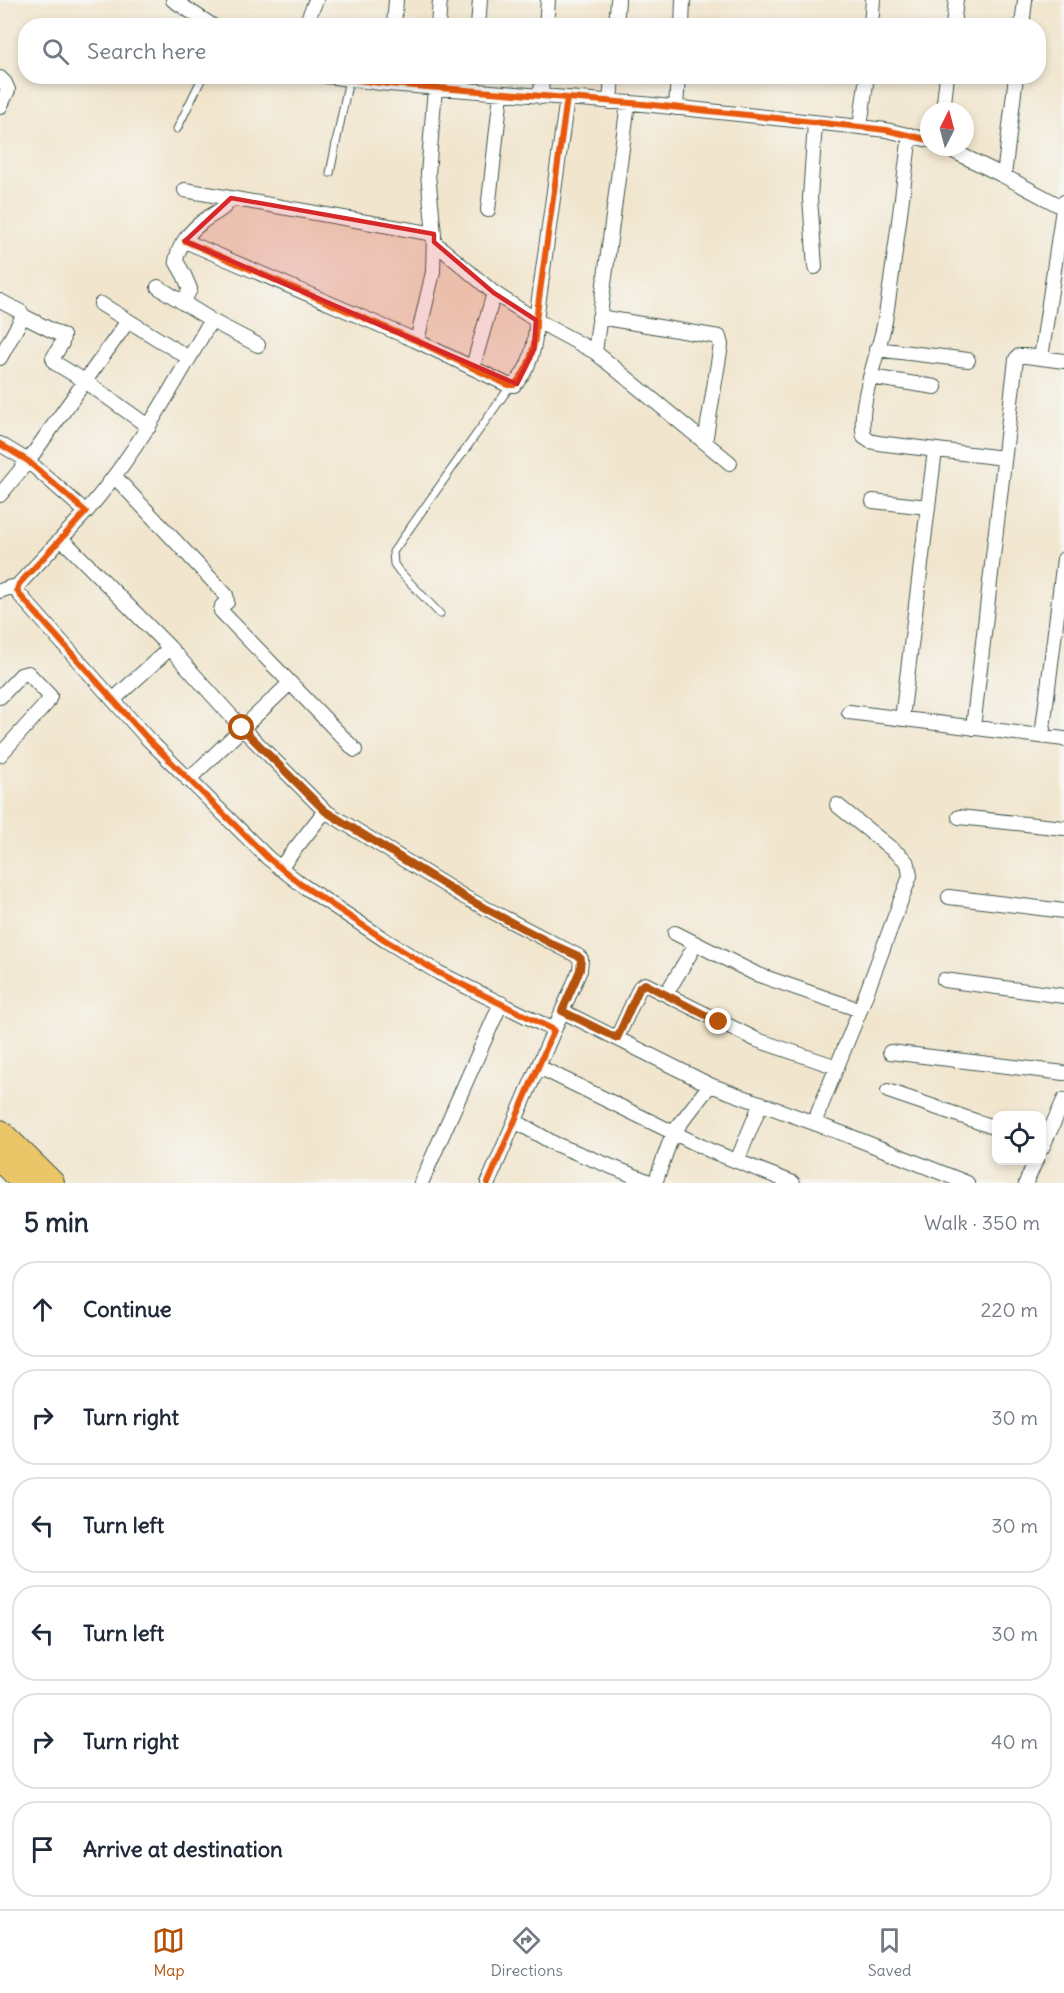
<!DOCTYPE html>
<meta charset="utf-8">
<style>
body{margin:0;font-family:Delius,sans-serif;background:#f2f2f3;color:#1f2937}
.controls{position:absolute;right:18px;bottom:18px;display:grid;overflow:hidden;border-radius:12px;box-shadow:0 3px 9px #0003}
.controls button{width:54px;height:54px;display:grid;place-items:center;padding:0;border:0;border-bottom:2px solid #e0e1e3;background:#fff;color:#1f2937;font:30px sans-serif}
.compass{position:absolute;left:920px;top:102px;width:54px;height:54px;border-radius:50%;background:#fff;box-shadow:0 3px 9px #0003;rotate:6deg}
.stop{position:absolute;width:18px;height:18px;margin:-14px;border:4px solid #b45309;border-radius:50%;background:#fff}
.stop.end{background:#b45309;border-color:#fff;box-shadow:0 2px 6px #0008}
.list{margin:0;padding:0;list-style:none}
h2{display:flex;justify-content:space-between;align-items:center;height:78px;margin:0;padding:0 24px;font-size:26px}
h2 small{font-size:20px;font-weight:400;color:#747a83}
.list li{display:grid;grid-template-columns:39px 1fr auto;gap:18px;align-items:center;box-sizing:border-box;height:96px;margin:0 12px 12px;padding:0 12px;border:2px solid #e0e1e3;border-radius:24px}
.list b{display:block;font-size:22px;white-space:nowrap}
.list em{font-size:20px;font-style:normal;color:#747a83}
.icon{flex:none;width:33px;height:33px;fill:none;stroke:currentColor;stroke-width:2;stroke-linecap:round;stroke-linejoin:round}
.map{position:relative;flex:none;width:1064px;height:1183px;overflow:hidden}
.search{position:absolute;background:#fff;box-shadow:0 3px 9px #0003;left:18px;right:18px;top:18px;height:66px;display:flex;align-items:center;gap:15px;box-sizing:border-box;padding:0 21px;border-radius:24px;color:#747a83;font-size:22px}
.sheet{height:726px;background:#fff}
nav{display:flex;justify-content:space-around;align-items:center;box-sizing:border-box;height:84px;border-top:2px solid #e0e1e3;background:#fff;font-size:16px;color:#747a83}
nav a{display:grid;justify-items:center;gap:3px}
nav .on{color:#b45309}
.map>svg:first-child{display:block}
</style>
<div class="map">
<svg width="1064" height="1183" viewBox="0 0 1064 1183">
<rect width="100%" height="100%" fill="#f6f6f2"/>
<filter id="ink" filterUnits="userSpaceOnUse"><feTurbulence type="fractalNoise" baseFrequency=".0167" numOctaves="2"/><feDisplacementMap in="SourceGraphic" scale="12" xChannelSelector="R" yChannelSelector="G"/><feConvolveMatrix kernelMatrix="1 2 1 2 8 2 1 2 1" color-interpolation-filters="sRGB"/></filter>
<filter id="wash" filterUnits="userSpaceOnUse"><feTurbulence type="fractalNoise" baseFrequency=".008" numOctaves="4" result="noise"/><feDisplacementMap in="SourceGraphic" scale="24" xChannelSelector="R" yChannelSelector="G"/><feGaussianBlur stdDeviation="1.35" result="paint"/><feColorMatrix in="noise" values="0 0 0 0 0 0 0 0 0 0 0 0 0 0 0 0 0 1.4 0 .05"/><feComposite in="paint" operator="in"/></filter>
<g filter="url(#wash)">
<rect width="100%" height="100%" fill="#f1e5cd"/>
</g>
<g filter="url(#ink)">
<g fill="none" stroke-linecap="round" stroke-linejoin="round">
<!-- lane casing -->
<g stroke="#3e564b" stroke-width="9">
<path id="lane" d="M177,129L203,76
M330,173L349,79
M440,614L399,571L394,564L393,552L511,385"/>
</g>
<!-- street casing -->
<g stroke="#3e564b" stroke-width="16">
<path id="street" d="M173,0L213,26
M305,26L316,0
M394,26L396,0
M438,26L440,0
M478,26L480,0
M546,26L548,0
M616,26L618,0
M682,26L683,0
M871,26L873,0
M953,26L956,0
M1022,26L1025,0
M326,76L389,84L643,104L860,127L886,130L929,140
M0,78L5,83L8,90L0,107
M541,97L542,76
M610,102L612,76
M676,108L678,76
M943,111L947,76
M860,127L867,76
M910,135C902,196 895,259 885,321C879,353 857,405 864,437L870,441L878,443L1004,458
M945,147L1004,176L1064,208
M1004,176L1016,76
M185,190L434,234
M488,210L501,94
M185,241L417,341L508,385H514C531,368 536,344 536,320L567,98
M434,242L494,293L536,320L595,352L730,463
M815,267L810,198L815,123
M0,301L21,312L23,316L0,358
M183,303L190,289L184,275L176,261C178,246 190,231 202,222C213,213 224,211 231,198
M101,304L189,358
M23,316L63,336L62,343L53,358L55,363L85,381L149,427
M599,317L719,337L721,345L705,442
M210,320L258,345
M417,341L433,272L434,234L428,174L436,76
M876,349L968,360
M595,352L628,103
M1041,358L1064,202
M473,366L494,293
M870,377L935,387
M0,444L28,461L86,512L19,584L17,590L19,594L147,738L268,858L302,885L385,940L439,973L554,1030L488,1183
M115,477L226,595L227,602L222,606L221,611L355,750
M0,495L28,461L128,321
M873,501L928,507
M86,512C136,453 171,390 210,322L208,318L158,287
M62,539L170,648L242,728L325,811L466,898L578,956L581,959L580,970L554,1030
M0,591L11,587L17,590
M0,697L21,675L28,673L50,696L47,703L0,755
M113,700L170,648
M849,712L1064,739
M902,719L935,450
M973,728L1016,359L1019,356H1026L1064,361
M1042,736L1064,559
M188,780L289,684
M959,817L1064,828
M280,868L325,811
M949,897L1064,911
M675,933L756,974L860,1010
M944,980L1064,996
M666,994L696,944
M562,1011L710,1085L847,1135L967,1183
M617,1038L640,987L645,984L757,1040L837,1067
M890,1052L1064,1073
M539,1067L711,1151L793,1183
M888,1091L996,1128
M515,1121L555,1144L652,1183
M814,1123L860,1010L910,876L908,864L903,858L837,805
M1042,1148L1064,1100
M737,1161L761,1103
M421,1183L501,1003
M655,1183L673,1133L710,1085
M1026,1183L1036,1160"/>
</g>
<!-- highway casing -->
<g stroke="#3e564b" stroke-width="28">
<path id="highway" d="M0,1133L51,1183
M0,1158L25,1183"/>
</g>
<!-- lane -->
<use href="#lane" stroke="#fff" stroke-width="7"/>
<!-- street -->
<use href="#street" stroke="#fff" stroke-width="14"/>
<!-- highway -->
<use href="#highway" stroke="#ebc669" stroke-width="26"/>
<!-- cycleway casing -->
<g stroke="#f6f6f2" stroke-width="10">
<path id="cycleway" d="M326,76L389,84L643,104L860,127L886,130L929,140
M185,241L417,341L508,385H514C531,368 536,344 536,320L567,98
M0,444L28,461L86,512L19,584L17,590L19,594L147,738L268,858L302,885L385,940L439,973L554,1030L488,1183"/>
</g>
<!-- cycleway -->
<use href="#cycleway" stroke="#e8590c" stroke-width="6"/>
</g>
</g>
<g fill="none" stroke-linecap="round" stroke-linejoin="round" filter="url(#ink)">
<!-- route -->
<path stroke="#b45309" stroke-width="8" d="M242,728L325,811L466,898L556,946L578,956L581,959L580,970L562,1011L617,1038L640,987L645,984L719,1022"/>
</g>
<!-- marked area -->
<path fill="#d62828" fill-opacity="0.2" stroke="#d62828" stroke-width="4.5" stroke-linejoin="round" d="M231,198L434,234V242L494,293L536,320L534,349L517,384L185,241Z"/>
</svg>
<div class="controls">
<button><svg class="icon" aria-label="locate" viewBox="0 0 24 24"><circle cx="12" cy="12" r="6"/><path d="M12 2v4M12 18v4M2 12h4M18 12h4"/></svg></button>
</div>
<svg class="compass" viewBox="-18 -18 36 36"><path d="M0-13l5 13h-10z" fill="#e53935"/><path d="M0 13l5-13h-10z" fill="#747a83"/></svg>
<div class="stop" style="left:242px;top:728px"></div>
<div class="stop end" style="left:719px;top:1022px"></div>
<div class="search"><svg class="icon" aria-label="search" viewBox="0 0 24 24"><circle cx="10" cy="10" r="6"/><path d="M15 15l6 6"/></svg>Search here</div>
</div>
<section class="sheet">
<h2>5 min<small>Walk · 350 m</small></h2>
<ul class="list">
<li><svg class="icon" aria-label="ahead" viewBox="0 0 24 24"><path d="M12 20V5M6 11l6-6 6 6"/></svg><div><b>Continue</b></div><em>220 m</em></li>
<li><svg class="icon" aria-label="right" viewBox="0 0 24 24"><path d="M7 20v-9h11M14 6l5 5-5 5"/></svg><div><b>Turn right</b></div><em>30 m</em></li>
<li><svg class="icon" aria-label="left" viewBox="0 0 24 24"><path d="M17 20v-9H6M10 6l-5 5 5 5"/></svg><div><b>Turn left</b></div><em>30 m</em></li>
<li><svg class="icon" aria-label="left" viewBox="0 0 24 24"><path d="M17 20v-9H6M10 6l-5 5 5 5"/></svg><div><b>Turn left</b></div><em>30 m</em></li>
<li><svg class="icon" aria-label="right" viewBox="0 0 24 24"><path d="M7 20v-9h11M14 6l5 5-5 5"/></svg><div><b>Turn right</b></div><em>40 m</em></li>
<li><svg class="icon" aria-label="arrive" viewBox="0 0 24 24"><path d="M6 21V4h12l-3 4 3 4H6"/></svg><div><b>Arrive at destination</b></div></li>
</ul>
</section>
<nav>
<a class="on"><svg class="icon" aria-label="map" viewBox="0 0 24 24"><path d="M3 6l6-2 6 2 6-2v14l-6 2-6-2-6 2zM9 4v14M15 6v14"/></svg>Map</a>
<a><svg class="icon" aria-label="directions" viewBox="0 0 24 24"><path d="M12 3l9 9-9 9-9-9zM9 14v-3h6M13 9l2 2-2 2"/></svg>Directions</a>
<a><svg class="icon" aria-label="saved" viewBox="0 0 24 24"><path d="M7 4h10v16l-5-4-5 4z"/></svg>Saved</a>
</nav>
